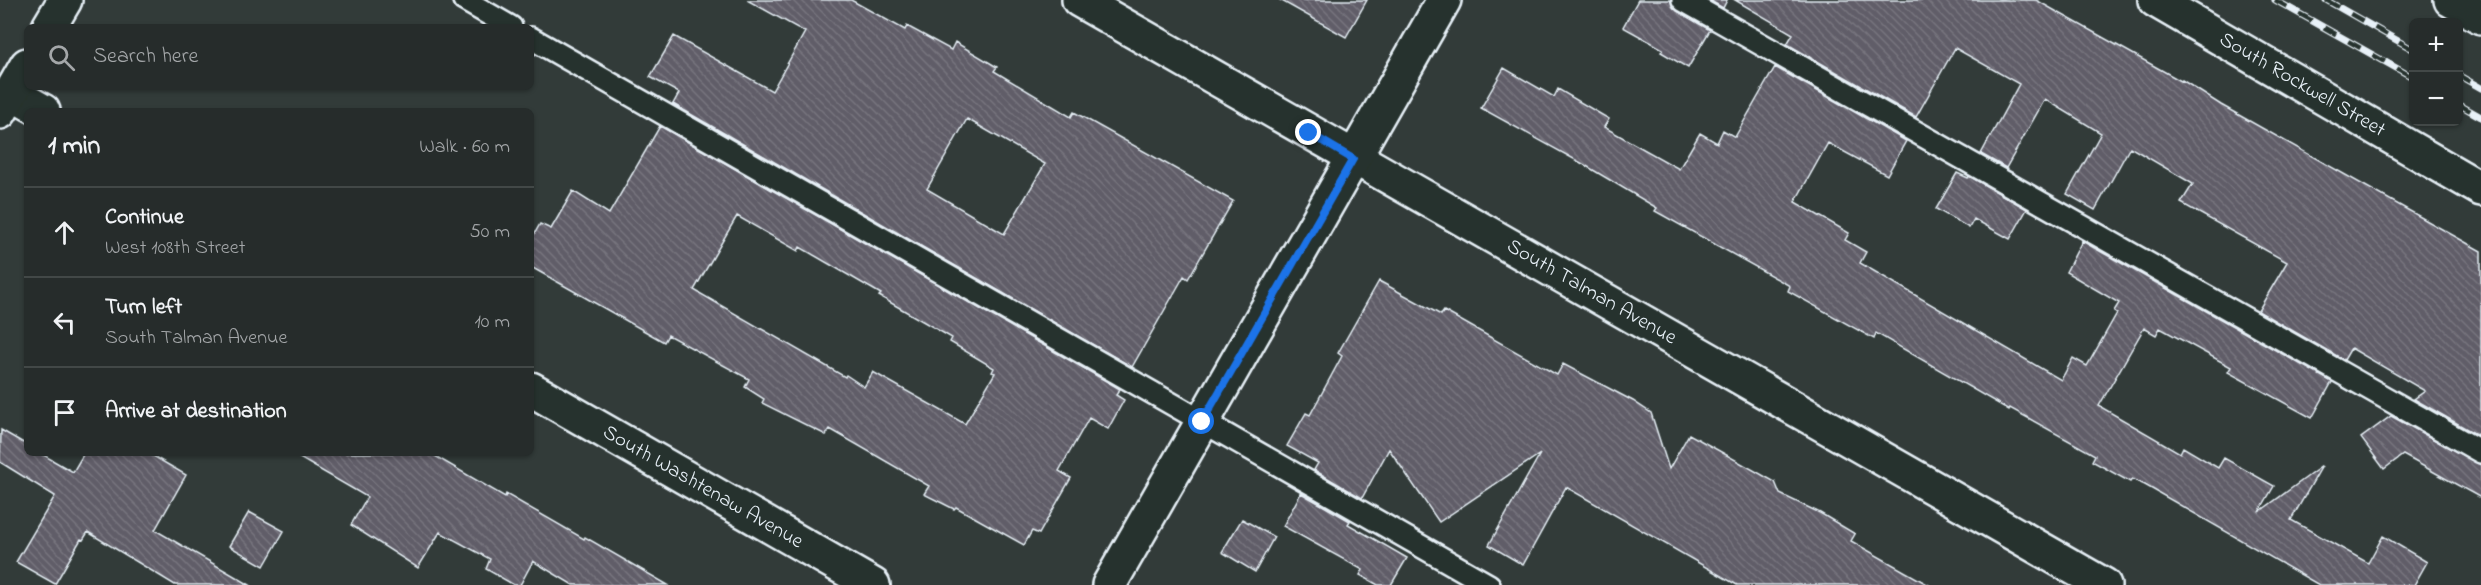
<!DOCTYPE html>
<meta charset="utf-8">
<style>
body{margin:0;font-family:"Indie Flower",sans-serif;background:#323837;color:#f1f3f6}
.controls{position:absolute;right:18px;top:18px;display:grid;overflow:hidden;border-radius:9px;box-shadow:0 2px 4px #0004}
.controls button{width:54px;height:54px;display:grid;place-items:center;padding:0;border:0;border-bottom:2px solid #424847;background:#262c2b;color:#f1f3f6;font:30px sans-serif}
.stop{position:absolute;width:18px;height:18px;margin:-14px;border:4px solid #1a73e8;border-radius:50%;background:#fff}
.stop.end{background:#1a73e8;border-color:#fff;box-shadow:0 2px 6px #0008}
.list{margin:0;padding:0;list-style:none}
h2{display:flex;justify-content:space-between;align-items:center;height:78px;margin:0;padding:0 24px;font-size:26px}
h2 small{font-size:20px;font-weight:400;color:#a4a7a9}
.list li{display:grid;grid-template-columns:39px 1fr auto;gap:18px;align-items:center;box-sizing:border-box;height:90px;padding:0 24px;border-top:2px solid #424847}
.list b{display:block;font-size:22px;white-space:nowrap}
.list p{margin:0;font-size:20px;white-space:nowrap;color:#a4a7a9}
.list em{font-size:20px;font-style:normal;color:#a4a7a9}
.icon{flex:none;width:33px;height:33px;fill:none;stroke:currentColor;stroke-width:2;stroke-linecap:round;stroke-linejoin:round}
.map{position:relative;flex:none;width:2481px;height:585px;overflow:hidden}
.search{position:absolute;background:#262c2b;box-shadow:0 2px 4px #0004;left:24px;top:24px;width:510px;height:66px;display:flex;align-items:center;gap:15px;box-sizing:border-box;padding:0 21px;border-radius:9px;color:#a4a7a9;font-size:22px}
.panel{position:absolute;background:#262c2b;box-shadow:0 2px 4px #0004;left:24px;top:108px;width:510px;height:348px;border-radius:9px}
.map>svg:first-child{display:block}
</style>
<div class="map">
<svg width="2481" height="585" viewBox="0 0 2481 585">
<defs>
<pattern id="building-back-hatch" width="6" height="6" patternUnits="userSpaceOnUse" patternTransform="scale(1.5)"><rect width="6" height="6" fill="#605d67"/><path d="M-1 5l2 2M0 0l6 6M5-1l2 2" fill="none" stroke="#77757e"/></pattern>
</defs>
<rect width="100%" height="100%" fill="#323b39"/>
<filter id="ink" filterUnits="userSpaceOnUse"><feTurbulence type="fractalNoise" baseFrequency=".0167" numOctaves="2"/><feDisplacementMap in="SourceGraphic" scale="12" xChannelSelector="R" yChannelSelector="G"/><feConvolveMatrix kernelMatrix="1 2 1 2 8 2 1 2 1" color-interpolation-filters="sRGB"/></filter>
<g filter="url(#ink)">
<!-- building -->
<path fill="url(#building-back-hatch)" stroke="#e8f1f8" stroke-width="1.5" fill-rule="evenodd" d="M747,0H851L905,30L907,26L951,50L955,42L997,67L994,71L1071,117L1074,112L1233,201L1188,279L1184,276L1132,367L673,104L679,93L650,77L674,36L772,91L805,32ZM967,119L1045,164L1004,234L927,189Z
M1280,0H1367L1346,37Z
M1638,0H1670L1677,11L1710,30L1688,68L1661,52L1663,49L1623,27Z
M1709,0H1727L1723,8Z
M1735,0H2036L2181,81L2182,80L2221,105L2481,251V437L2414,399L2425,391L2351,348L2344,360L2258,311L2287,262L2181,203L2193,184L2130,147L2095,210L2067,194L2101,133L2045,99L2006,168L1981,154L2019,84L1955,48L1916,117L1787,44L1793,34Z
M1775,67L1906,141L1887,175L1828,143L1795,202L1849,233L1845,240L1866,252L1860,263L2061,380L2073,358L2087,366L2117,313L2114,311L2119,303L2066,272L2082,241L2332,382L2312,418L2228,372L2231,367L2160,328L2156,335L2144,328L2099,406L2180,453L2183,447L2218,468L2224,458L2274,486L2259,512L2322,466L2291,520L2368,563L2383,536L2427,562L2414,585H2319L2145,485L2132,479L2130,482L2092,461L2095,455L2010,408L2009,410L1876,333L1874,339L1788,291L1790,286L1655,211L1657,208L1583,164L1481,108L1504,68L1554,97L1558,89L1609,119L1604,127L1679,169L1700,133L1717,143L1723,130L1735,137Z
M660,126L1120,389L1116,395L1124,400L1108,429L1089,418L1059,471L1071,478L1039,534L1032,531L1024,545L956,507L954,509L924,494L929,486L830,429L826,435L762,403L764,399L745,387L749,379L668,335L664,342L531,267V240L540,224L551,229L573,191L609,214ZM737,216L798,251L800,247L881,294L879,296L952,338L950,342L994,368L992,372L995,373L965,424L873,372L864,387L846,375L845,377L694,290Z
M1957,173L1968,178L1969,176L2027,209L2010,239L1974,219L1969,228L1936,209Z
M1379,281L1441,315L1444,311L1557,375L1563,364L1633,401L1651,413L1669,469L1689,434L1775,482L1780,494L1820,513L1855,534L1851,541L1929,585H1737L1566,487L1523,565L1489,545L1540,454L1439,522L1389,449L1362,498L1314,470L1318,463L1287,446L1306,413L1310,415L1342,356L1338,353Z
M2391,416L2481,465V498L2403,455L2384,469L2361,438Z
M1,430L27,445V453H40L73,472L84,453H148L186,475L155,530L250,585H175L88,532L83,540L81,539L55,584L16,562L55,496L0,462Z
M291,453H430L505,497L506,494L584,539L585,537L668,585H573L533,561L520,585H514L486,569L490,559L440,532L418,568L351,525L367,497Z
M1301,493L1350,521L1348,524L1407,558L1391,585H1378L1360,575L1363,570L1283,526Z
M249,512L284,531L264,566L229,546Z
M1242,519L1274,537L1255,572L1222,552Z"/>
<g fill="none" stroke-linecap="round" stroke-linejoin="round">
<!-- lane casing -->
<g stroke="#e8f1f8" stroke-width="26">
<path id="lane" d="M464,0L511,27
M1683,0L2481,452
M531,38L1489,585"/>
</g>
<!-- street casing -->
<g stroke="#e8f1f8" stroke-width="38">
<g id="street">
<path id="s1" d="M1079,0L2104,585"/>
<path id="s2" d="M2155,0L2481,189"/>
<path d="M2451,0L2481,17"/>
<path d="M49,27L65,0"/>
<path d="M11,93L43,111"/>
<path d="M0,112L27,65"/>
<path id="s3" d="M531,389L873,585"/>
<path d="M1109,585L1444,0"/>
</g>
</g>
<!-- lane -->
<use href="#lane" stroke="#26332d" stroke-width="21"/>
<!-- street -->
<use href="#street" stroke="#26332d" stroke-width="33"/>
<!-- rail casing -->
<g stroke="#e8f1f8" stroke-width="7">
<path id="rail" d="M2275,0L2414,78
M2326,0L2414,50
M2458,75L2481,88
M2458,104L2481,117"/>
</g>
<!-- rail -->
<use href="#rail" stroke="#26332d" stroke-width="4.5" stroke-dasharray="14" stroke-linecap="butt"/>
</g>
</g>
<g fill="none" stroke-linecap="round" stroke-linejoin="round" filter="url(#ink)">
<!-- route -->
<path stroke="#1a73e8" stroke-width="8" d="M1202,422L1353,159L1309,133"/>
</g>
<g text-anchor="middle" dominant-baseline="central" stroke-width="6" stroke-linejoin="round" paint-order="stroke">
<!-- street labels -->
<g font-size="21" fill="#e8f1f8" stroke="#26332d">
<text stroke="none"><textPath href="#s2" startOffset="170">South Rockwell Street</textPath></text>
<text stroke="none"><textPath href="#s1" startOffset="590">South Talman Avenue</textPath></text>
<text stroke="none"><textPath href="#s3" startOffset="198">South Washtenaw Avenue</textPath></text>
</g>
</g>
</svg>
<div class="controls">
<button>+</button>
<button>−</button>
</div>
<div class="stop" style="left:1202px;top:422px"></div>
<div class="stop end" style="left:1309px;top:133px"></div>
<div class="search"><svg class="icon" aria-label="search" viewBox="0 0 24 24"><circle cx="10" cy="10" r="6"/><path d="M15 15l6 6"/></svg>Search here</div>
<section class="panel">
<h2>1 min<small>Walk · 60 m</small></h2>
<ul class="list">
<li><svg class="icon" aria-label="ahead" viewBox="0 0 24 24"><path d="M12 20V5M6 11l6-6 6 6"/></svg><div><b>Continue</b><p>West 108th Street</p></div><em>50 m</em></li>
<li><svg class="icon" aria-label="left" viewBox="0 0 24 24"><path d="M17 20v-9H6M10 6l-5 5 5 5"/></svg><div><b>Turn left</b><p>South Talman Avenue</p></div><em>10 m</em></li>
<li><svg class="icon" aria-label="arrive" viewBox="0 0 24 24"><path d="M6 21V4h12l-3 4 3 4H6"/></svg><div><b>Arrive at destination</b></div></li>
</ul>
</section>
</div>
